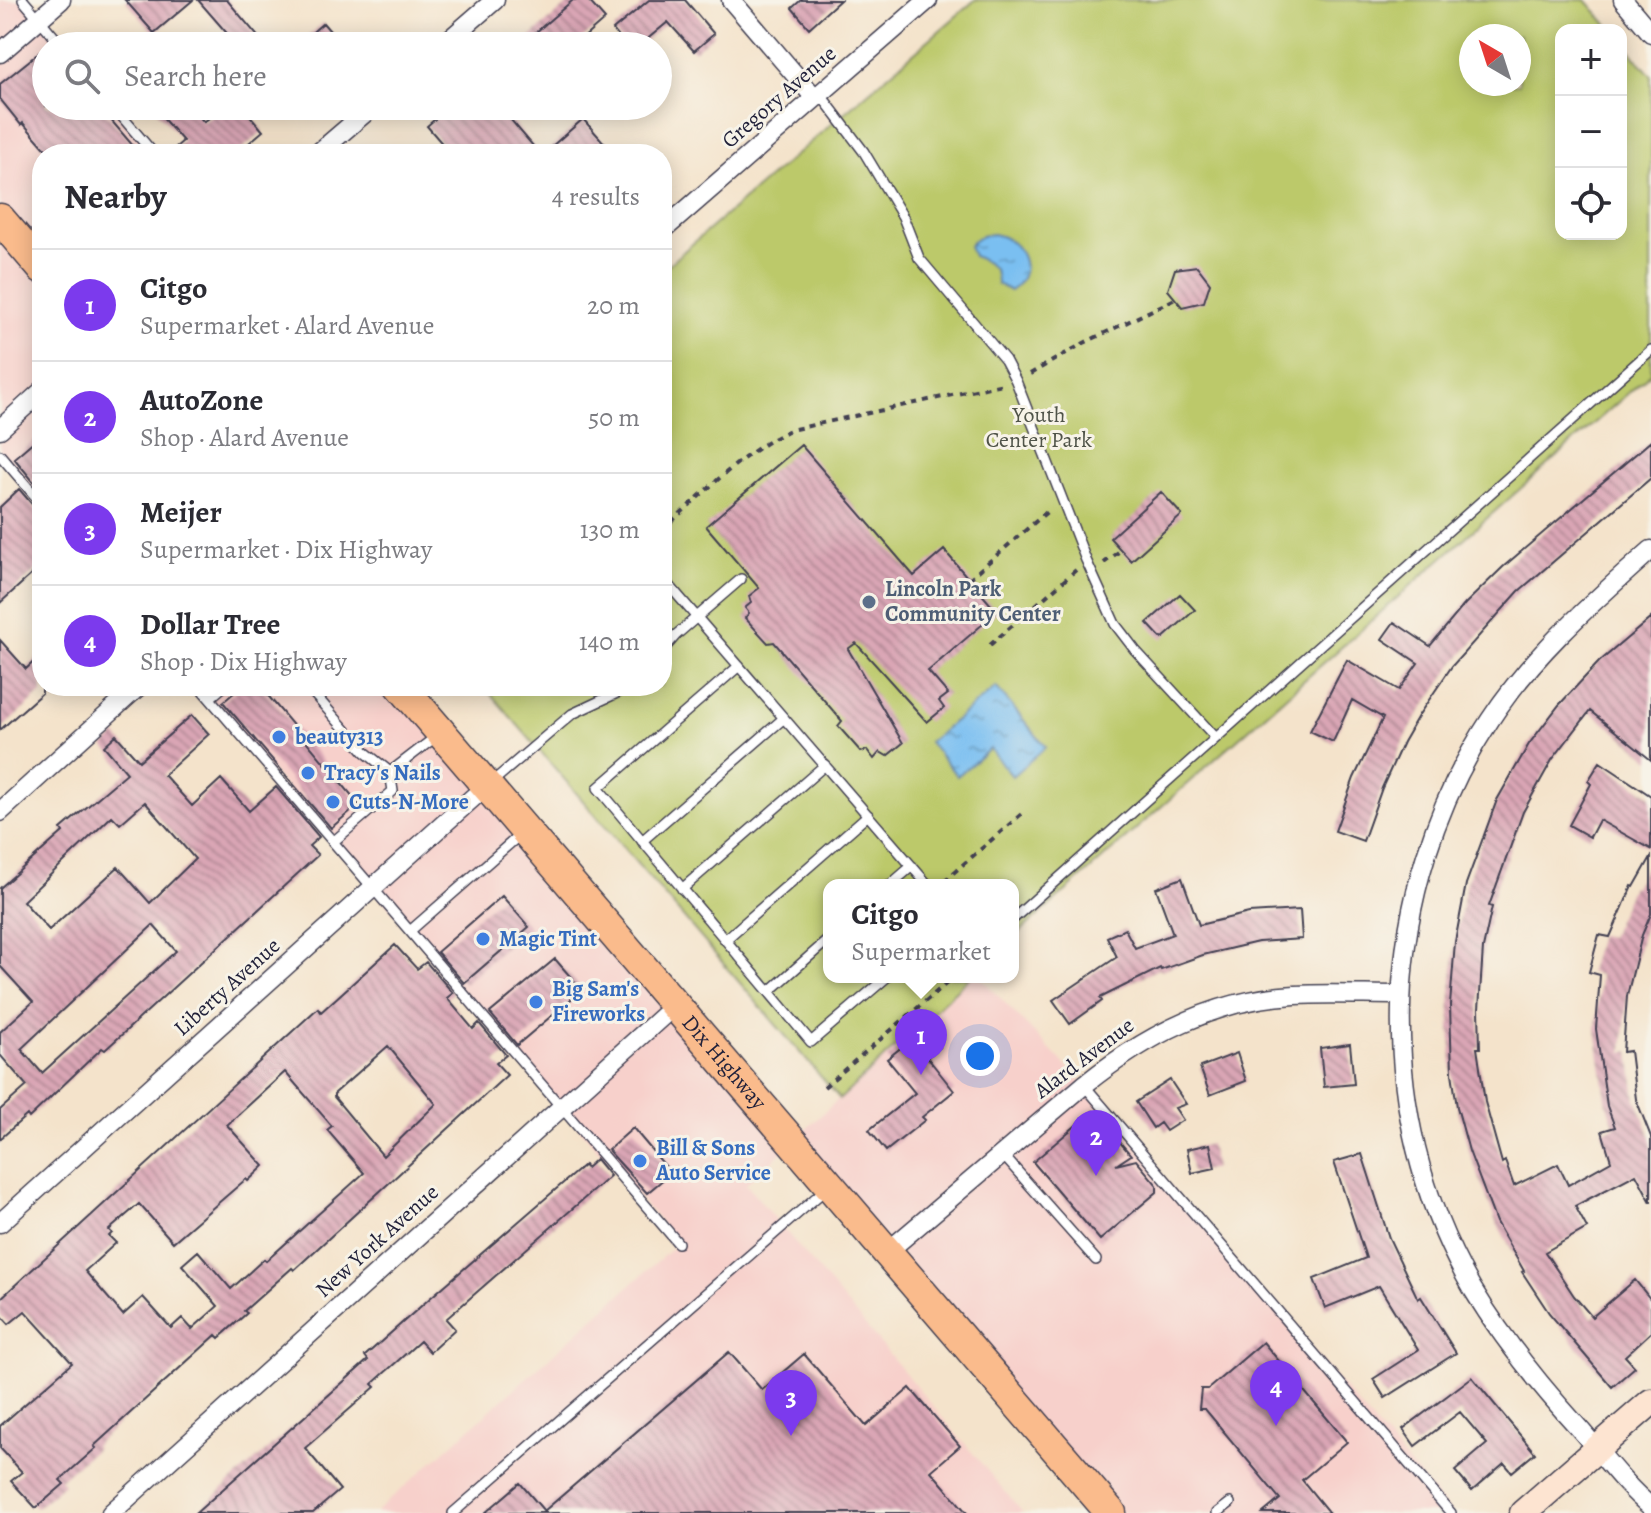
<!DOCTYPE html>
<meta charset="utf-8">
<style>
body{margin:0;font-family:Alegreya,serif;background:#f7f7f7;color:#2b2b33}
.controls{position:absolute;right:24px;top:24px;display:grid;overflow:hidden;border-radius:16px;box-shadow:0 4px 20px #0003}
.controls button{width:72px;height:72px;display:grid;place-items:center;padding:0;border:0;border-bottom:2px solid #e1e1e2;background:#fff;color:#2b2b33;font:40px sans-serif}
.compass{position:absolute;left:1459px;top:24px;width:72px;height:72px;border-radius:50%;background:#fff;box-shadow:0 4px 20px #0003;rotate:321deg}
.you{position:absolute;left:980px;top:1056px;width:28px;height:28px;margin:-20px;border:6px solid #fff;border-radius:50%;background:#1a73e8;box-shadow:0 0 0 12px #1a73e833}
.badge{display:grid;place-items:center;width:52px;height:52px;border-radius:50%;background:#7c3aed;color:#fff;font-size:26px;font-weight:700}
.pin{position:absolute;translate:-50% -66px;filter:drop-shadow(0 2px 4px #0008)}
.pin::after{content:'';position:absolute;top:42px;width:28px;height:24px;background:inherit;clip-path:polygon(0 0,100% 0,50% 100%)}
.popup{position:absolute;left:823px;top:879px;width:196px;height:104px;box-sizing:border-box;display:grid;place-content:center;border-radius:16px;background:#fff;filter:drop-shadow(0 2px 6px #0005);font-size:26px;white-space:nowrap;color:#7c7c81}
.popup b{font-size:30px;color:#2b2b33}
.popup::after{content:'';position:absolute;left:50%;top:100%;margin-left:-16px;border:16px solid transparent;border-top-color:#fff}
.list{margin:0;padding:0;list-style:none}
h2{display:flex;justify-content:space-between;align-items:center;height:104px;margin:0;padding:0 32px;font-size:34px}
h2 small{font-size:26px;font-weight:400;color:#7c7c81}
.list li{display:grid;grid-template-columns:52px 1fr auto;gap:24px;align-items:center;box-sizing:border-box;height:112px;padding:0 32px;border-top:2px solid #e1e1e2}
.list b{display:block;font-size:30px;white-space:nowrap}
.list p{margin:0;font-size:26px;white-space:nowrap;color:#7c7c81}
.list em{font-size:26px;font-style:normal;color:#7c7c81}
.icon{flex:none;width:44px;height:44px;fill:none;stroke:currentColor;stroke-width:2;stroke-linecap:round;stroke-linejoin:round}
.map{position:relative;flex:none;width:1651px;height:1513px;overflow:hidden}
.search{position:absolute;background:#fff;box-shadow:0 4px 20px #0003;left:32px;top:32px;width:640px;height:88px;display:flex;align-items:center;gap:20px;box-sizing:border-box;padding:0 28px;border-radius:44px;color:#7c7c81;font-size:30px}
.panel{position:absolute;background:#fff;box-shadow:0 4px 20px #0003;left:32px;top:144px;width:640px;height:552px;border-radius:32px}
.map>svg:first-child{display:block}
</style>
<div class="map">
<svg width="1651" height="1513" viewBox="0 0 1651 1513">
<defs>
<pattern id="water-ripples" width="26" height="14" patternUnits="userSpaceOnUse" patternTransform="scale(2)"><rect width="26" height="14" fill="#7abff1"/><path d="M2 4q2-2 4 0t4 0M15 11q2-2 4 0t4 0" fill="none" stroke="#649bc4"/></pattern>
<pattern id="building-back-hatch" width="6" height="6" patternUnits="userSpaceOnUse" patternTransform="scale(2)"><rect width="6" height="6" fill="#daa6b5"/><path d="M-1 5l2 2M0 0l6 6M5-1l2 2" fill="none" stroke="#b08794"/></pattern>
</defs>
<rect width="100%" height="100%" fill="#f7f3e8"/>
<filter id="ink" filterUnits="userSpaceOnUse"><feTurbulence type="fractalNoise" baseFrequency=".0125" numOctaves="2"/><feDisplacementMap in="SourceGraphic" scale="16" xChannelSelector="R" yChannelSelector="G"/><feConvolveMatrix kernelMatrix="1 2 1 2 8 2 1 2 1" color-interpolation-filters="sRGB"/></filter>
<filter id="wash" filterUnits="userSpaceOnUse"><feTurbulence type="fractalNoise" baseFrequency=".006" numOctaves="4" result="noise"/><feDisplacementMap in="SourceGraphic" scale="32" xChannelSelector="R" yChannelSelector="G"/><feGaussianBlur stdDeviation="1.8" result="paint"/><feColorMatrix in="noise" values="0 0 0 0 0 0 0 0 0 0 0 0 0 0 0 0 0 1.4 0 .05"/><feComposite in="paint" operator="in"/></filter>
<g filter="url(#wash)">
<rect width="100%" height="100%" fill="#f4e3cb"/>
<!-- built -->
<path fill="#f7d0cb" d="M0,0H23L62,46H46V106H113L154,154H42V504L0,455Z
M199,686H401L792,1142L970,977H980L1084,1085L1451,1513H1111L793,1142L746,1184L1023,1513H375L678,1243Z"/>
<!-- green -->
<path fill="#bcc96b" stroke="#6f7653" stroke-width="2" fill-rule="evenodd" d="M975,0H1586L1612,30H1561V234H1621V40L1651,75V373L1013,938V885H829V977H970L840,1099L484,686H662V270ZM1471,36H1519V84H1471Z"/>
<!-- water -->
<path fill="url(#water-ripples)" stroke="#4e7096" stroke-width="2" d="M993,234C1022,239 1038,273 1010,291L997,284C997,265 988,263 973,256L969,246C976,237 981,235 993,234Z
M996,687L1046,747L1012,776L990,749L957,776L929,742Z"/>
<g id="blocks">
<!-- building -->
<path fill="url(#building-back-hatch)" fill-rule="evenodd" d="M125,0H193L154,33Z
M198,0H227L266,46H238Z
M573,0H588L605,19L574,46H520Z
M649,0H685L714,34L694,51L668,22L639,46H626L613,30Z
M801,0H840L809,28L792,8Z
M323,23L343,46H297Z
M46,47V106H99L140,154H50L23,123L21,125L0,99V84Z
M152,106H190L204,122L223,106H242L263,131L236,154H168L183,141Z
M450,106H499L540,154H451L427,126Z
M583,119L614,154H543Z
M1197,266L1210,283L1204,302L1182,307L1168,290L1175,269Z
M42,434V492L14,458Z
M1651,441V478L1519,591L1452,666L1418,716L1403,742L1382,788L1363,841L1335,831L1354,778L1383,718L1352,700L1333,742L1310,731L1347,660L1399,690L1418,663L1382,639L1394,622L1430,646L1465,604L1503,567Z
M801,445L914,576L944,550L997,612L928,671L948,694L939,701L944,708L927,722L856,643L848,649L903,743L887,756L880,752L874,759L867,750L861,752L838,726L842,721L774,642L768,643L745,618L749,613L745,608L751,603L749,596L759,588L706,526Z
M19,489L36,509L42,511V565L0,603V507Z
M1161,492L1182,515L1131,561L1110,538Z
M1180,594L1195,610L1162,639L1147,623Z
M1651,618V760L1590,711L1552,760L1523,812L1489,906L1492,907L1483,948L1479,1009L1480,1048H1477L1485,1102L1502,1163L1505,1161L1514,1186L1558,1164L1568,1185L1611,1161L1602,1131L1615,1127L1607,1106L1596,1029L1600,975L1589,972L1599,935L1610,937L1632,886L1634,887L1651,857V914L1642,935L1627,996L1623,1052L1630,1051L1636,1099L1651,1137V1202L1636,1174L1575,1206L1587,1228L1545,1252L1574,1296L1592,1317L1635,1280L1651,1300V1332L1625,1356L1635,1367L1612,1387L1549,1313L1522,1272L1524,1271L1496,1222L1469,1151L1457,1107L1452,1073L1450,1005L1455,942L1466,884L1497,800L1529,744L1559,705L1599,662Z
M0,640L26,669L42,654V693L0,730Z
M242,686H260L359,804L331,828L223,702Z
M192,715L209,734L164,775L192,806L221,779L249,811L276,787L319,837L309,846L318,855L105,1050L102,1048L29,1118L27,1115L0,1139V1110L27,1086L0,1055V1032L33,1002L0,966V888L63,832L61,829L127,773L104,746L116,735L139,761ZM145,802L195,859L150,903L118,867L49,930L23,901L112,816L120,824ZM153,925L176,951L42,1073L21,1049Z
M1600,762L1651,796V849L1599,820L1590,837L1569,825L1591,784L1588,781Z
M1182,878L1199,925L1249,913L1300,910L1302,939L1258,942L1203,955L1161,970L1160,968L1100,998L1102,1001L1070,1024L1053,1000L1117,957L1107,937L1125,929L1135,948L1173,934L1156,888Z
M502,896L529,927L464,983L437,952Z
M395,945L417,969L426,962L453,993L447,998L473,1029L479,1023L506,1055L496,1063L507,1075L294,1270L292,1268L244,1311L247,1313L219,1338L216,1335L94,1446L96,1448L60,1480L64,1484L36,1508L11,1481L22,1472L0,1448V1426L72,1363L25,1311L9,1324L0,1314V1299L318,1008L321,1012ZM388,1046L436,1104L383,1156L334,1097V1094ZM285,1072L332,1126L327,1130L364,1173L266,1261L264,1259L231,1289L198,1251L182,1265L218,1306L192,1329L182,1318L171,1328L143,1297L123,1315L85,1271L116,1243L109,1236L112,1233L109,1230L139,1204L173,1242L246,1179L248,1181L264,1166L227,1125Z
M555,959L582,990L517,1045L490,1013Z
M925,1028L940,1047L927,1057L954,1091L922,1117L925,1120L886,1151L869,1130L915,1093L887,1059Z
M1350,1044L1354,1084L1324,1087L1320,1048Z
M1237,1053L1246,1081L1210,1095L1200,1067Z
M1170,1080L1186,1104L1175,1108L1183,1120L1166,1131L1160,1123L1153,1128L1136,1102Z
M1093,1111L1131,1155L1116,1165L1136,1160L1157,1185V1192L1100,1240L1033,1162Z
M633,1128L671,1173L647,1193L608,1150Z
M1210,1144L1215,1168L1192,1173L1187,1149Z
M1362,1154L1389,1238L1418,1299L1421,1297L1456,1353L1385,1398L1373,1379L1418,1350L1379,1286L1325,1308L1314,1279L1366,1258L1334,1162Z
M596,1159L610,1176L446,1319L455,1329L430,1352L420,1341L372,1384L375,1387L305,1448L340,1490L313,1513H196L368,1360L365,1356L429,1299L584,1165L586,1168Z
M1263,1342L1347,1442L1302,1480L1329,1513H1263L1280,1499L1205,1409H1199L1201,1389H1208Z
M729,1352L762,1390L804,1354L866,1426L910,1388L960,1446L931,1471L967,1513H485L520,1483L544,1511Z
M1472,1377L1535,1453L1512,1472L1504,1463L1472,1491L1455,1471L1487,1444L1460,1412L1415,1446L1403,1429Z"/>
</g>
</g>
<g filter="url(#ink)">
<use href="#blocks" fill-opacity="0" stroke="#423f51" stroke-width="2"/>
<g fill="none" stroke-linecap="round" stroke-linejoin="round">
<!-- lane casing -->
<g stroke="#423f51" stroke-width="12">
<path id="lane" d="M23,0L62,46
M820,94L864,152L903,217L919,258L1005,360L1016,381L1086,560L1115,624L1135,650L1216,738
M113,106L154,154
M0,455L42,504
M662,577L928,885
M662,651L676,635L741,579
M739,666L598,788L811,1042L887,977
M199,686L678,1243
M307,686L365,752L390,772L438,735
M210,698L224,686
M491,783L572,714L632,686
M642,841L784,718
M333,842L393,791L390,772
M890,885L912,866
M682,889L825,765
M1013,919L1651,350
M410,931L522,833
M725,940L868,815
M769,992L829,939
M1084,1085L1451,1513
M1002,1154L1096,1260
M453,1513L827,1188
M1217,1513L1230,1503"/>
</g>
<!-- street casing -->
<g stroke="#423f51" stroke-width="21">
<path id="street" d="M731,0L815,98
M1623,0L1651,33
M442,46L495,0
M0,53L61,0
M317,154L373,106
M662,231L928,0
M0,429L42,391
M1651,550C1593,602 1533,654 1490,720C1379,889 1370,1113 1472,1288C1502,1338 1538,1383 1578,1427C1602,1454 1623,1484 1651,1507
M0,812L139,686
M0,1223L486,786
M887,1252L1084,1085C1146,1035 1215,999 1295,995C1330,993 1365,995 1400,995
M111,1513L675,1005"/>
</g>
<!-- secondary casing -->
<g stroke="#423f51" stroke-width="29">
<path id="secondary" d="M1523,1513L1651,1402"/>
</g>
<!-- primary casing -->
<g stroke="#423f51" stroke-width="33">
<g id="primary">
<path d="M0,219L42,268"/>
<path id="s1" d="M401,686L1111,1513"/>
</g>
</g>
<!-- path -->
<path stroke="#423f51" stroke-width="4" stroke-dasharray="6 6" stroke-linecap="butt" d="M1030,374L1084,343L1175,299
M662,530C703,494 741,453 790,430L1003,384
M662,554L671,564
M1104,563L1121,550
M969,579L1049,510
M990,645L1076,570
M944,881L1025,811
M824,1087L954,977"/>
<!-- lane -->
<use href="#lane" stroke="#fff" stroke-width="9"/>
<!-- street -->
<use href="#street" stroke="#fff" stroke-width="18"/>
<!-- secondary -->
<use href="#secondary" stroke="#fde4d1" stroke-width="26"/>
<!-- primary -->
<use href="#primary" stroke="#fabb8c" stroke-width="30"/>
</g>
</g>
<!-- markers -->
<circle fill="#5c6f8a" stroke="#f7f3e8" stroke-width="3" cx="869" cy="602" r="8"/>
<g fill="#3f7fe0" stroke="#f7f3e8" stroke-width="3">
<circle cx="279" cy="737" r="8"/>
<circle cx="308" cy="773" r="8"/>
<circle cx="333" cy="802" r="8"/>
<circle cx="483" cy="939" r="8"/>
<circle cx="536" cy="1002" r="8"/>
<circle cx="640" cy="1161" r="8"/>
</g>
<g text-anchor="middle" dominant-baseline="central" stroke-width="6" stroke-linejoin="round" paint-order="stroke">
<!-- street labels -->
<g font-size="22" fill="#22223b" stroke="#f7f3e8">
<text transform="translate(779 97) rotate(-41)">Gregory Avenue</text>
<text transform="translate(227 987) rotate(-42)">Liberty Avenue</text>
<text transform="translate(1084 1058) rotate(-37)">Alard Avenue</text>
<text stroke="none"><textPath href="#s1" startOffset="496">Dix Highway</textPath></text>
<text transform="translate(377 1241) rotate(-42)">New York Avenue</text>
</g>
<!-- park labels -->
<g font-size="22" fill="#505449" stroke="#f7f3e8">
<text x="1039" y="415">Youth<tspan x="1039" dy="25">Center Park</tspan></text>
</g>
<!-- service labels -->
<g font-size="22" font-weight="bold" fill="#4e5e75" stroke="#f7f3e8" text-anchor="start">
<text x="885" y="589">Lincoln Park<tspan x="885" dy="25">Community Center</tspan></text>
</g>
<!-- shop labels -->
<g font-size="22" font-weight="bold" fill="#366cbe" stroke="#f7f3e8" text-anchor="start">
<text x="295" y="737">beauty313</text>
<text x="324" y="773">Tracy's Nails</text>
<text x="349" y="802">Cuts-N-More</text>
<text x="499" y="939">Magic Tint</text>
<text x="552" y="989">Big Sam's<tspan x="552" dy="25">Fireworks</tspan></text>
<text x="656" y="1148">Bill &amp; Sons<tspan x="656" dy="25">Auto Service</tspan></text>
</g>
</g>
</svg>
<div class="controls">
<button>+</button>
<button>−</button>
<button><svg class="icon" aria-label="locate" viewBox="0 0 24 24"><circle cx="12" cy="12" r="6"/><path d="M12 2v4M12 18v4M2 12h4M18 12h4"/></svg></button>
</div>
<svg class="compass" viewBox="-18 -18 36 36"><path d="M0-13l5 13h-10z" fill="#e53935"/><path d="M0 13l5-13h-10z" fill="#7c7c81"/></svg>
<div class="you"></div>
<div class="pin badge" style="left:921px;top:1075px">1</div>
<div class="popup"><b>Citgo</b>Supermarket</div>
<div class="pin badge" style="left:1096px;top:1176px">2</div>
<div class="pin badge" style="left:791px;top:1436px">3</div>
<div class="pin badge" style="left:1276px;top:1426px">4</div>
<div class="search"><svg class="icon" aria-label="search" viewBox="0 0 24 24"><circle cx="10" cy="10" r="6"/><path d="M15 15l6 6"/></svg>Search here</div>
<section class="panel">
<h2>Nearby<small>4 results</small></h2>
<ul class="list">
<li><span class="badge">1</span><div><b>Citgo</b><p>Supermarket · Alard Avenue</p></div><em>20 m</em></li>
<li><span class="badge">2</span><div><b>AutoZone</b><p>Shop · Alard Avenue</p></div><em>50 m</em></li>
<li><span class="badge">3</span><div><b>Meijer</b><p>Supermarket · Dix Highway</p></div><em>130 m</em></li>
<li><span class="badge">4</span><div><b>Dollar Tree</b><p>Shop · Dix Highway</p></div><em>140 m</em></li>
</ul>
</section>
</div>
